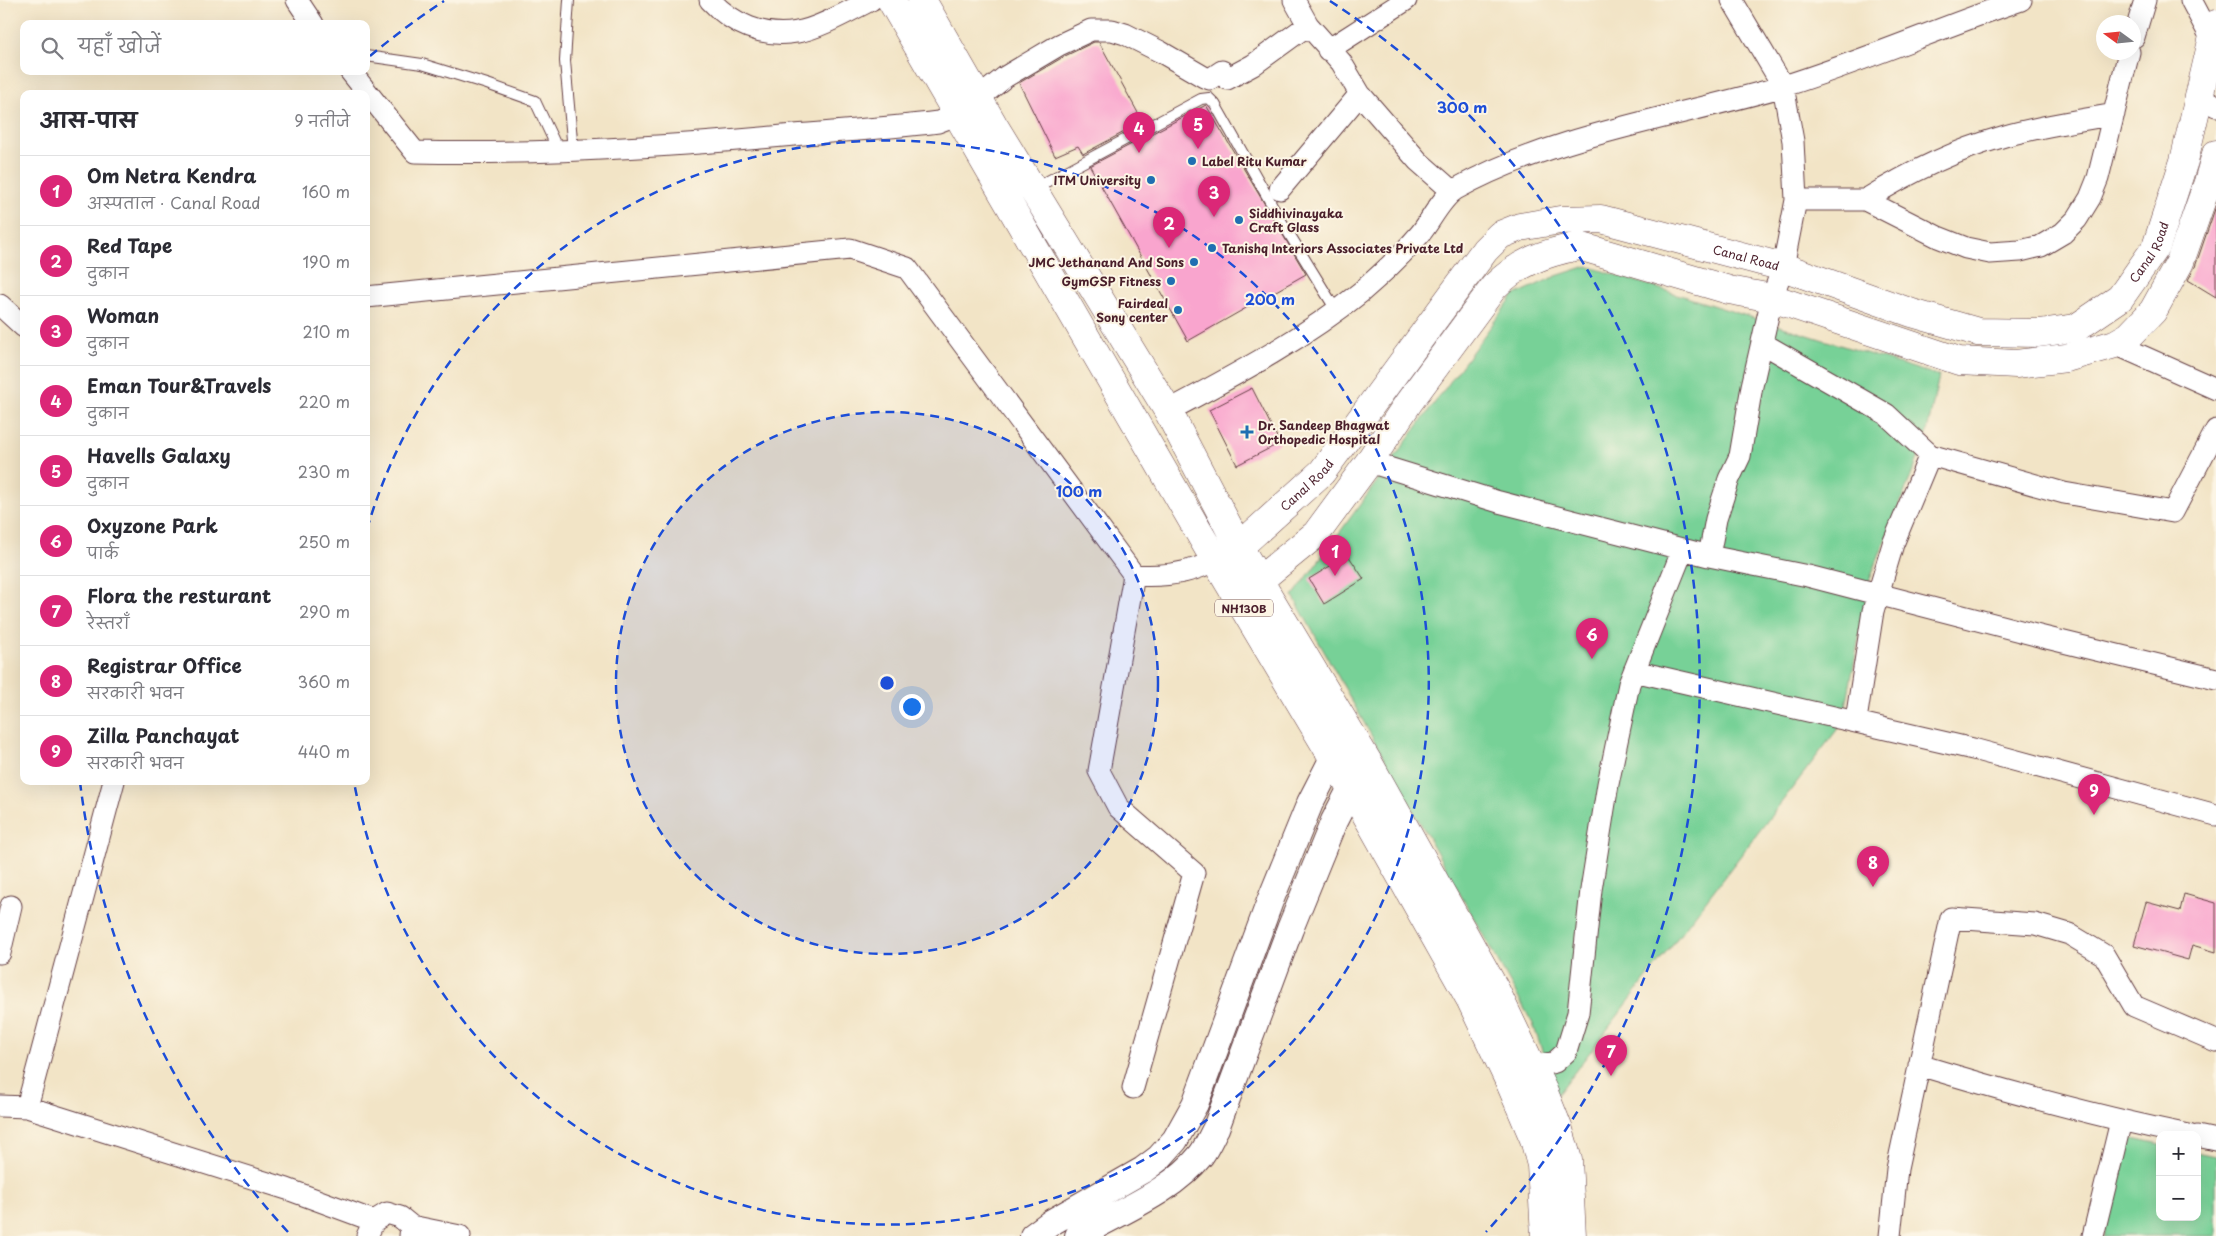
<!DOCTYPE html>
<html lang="hi">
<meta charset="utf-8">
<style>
body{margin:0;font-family:"Playpen Sans","Playpen Sans Deva",sans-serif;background:#f2f2f3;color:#2b2b33}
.controls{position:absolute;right:15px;bottom:15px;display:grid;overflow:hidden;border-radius:10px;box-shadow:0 5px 20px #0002}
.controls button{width:45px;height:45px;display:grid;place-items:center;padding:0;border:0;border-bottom:1px solid #e1e1e2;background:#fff;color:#2b2b33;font:25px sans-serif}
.compass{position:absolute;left:2096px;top:15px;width:45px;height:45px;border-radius:50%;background:#fff;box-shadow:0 5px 20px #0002;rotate:285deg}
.you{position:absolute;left:911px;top:706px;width:18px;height:18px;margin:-12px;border:4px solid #fff;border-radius:50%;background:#1a73e8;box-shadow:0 0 0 8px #1a73e833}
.badge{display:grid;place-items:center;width:32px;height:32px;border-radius:50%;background:#db2777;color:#fff;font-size:16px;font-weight:700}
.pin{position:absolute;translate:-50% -41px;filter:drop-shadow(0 1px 2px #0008)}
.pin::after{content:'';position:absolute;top:26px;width:18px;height:15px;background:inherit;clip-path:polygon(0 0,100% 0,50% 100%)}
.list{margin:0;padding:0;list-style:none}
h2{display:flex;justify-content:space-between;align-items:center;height:65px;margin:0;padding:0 20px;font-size:21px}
h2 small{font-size:16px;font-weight:400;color:#7c7c81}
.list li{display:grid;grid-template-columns:32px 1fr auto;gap:15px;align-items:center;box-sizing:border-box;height:70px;padding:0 20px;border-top:1px solid #e1e1e2}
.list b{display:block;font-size:19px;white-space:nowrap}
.list p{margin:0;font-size:16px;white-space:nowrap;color:#7c7c81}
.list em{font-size:16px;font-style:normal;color:#7c7c81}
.icon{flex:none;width:28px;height:28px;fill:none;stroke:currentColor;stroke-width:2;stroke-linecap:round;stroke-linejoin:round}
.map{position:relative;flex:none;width:2216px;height:1236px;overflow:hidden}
.search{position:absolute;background:#fff;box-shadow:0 5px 20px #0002;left:20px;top:20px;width:350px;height:55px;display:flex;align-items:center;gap:12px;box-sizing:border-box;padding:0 18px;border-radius:10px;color:#7c7c81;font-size:19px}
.panel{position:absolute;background:#fff;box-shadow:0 5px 20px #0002;left:20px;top:90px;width:350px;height:695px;border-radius:10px}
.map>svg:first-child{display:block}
</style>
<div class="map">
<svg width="2216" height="1236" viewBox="0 0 2216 1236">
<rect width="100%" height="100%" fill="#fcf5e5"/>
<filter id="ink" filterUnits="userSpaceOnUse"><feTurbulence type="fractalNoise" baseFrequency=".02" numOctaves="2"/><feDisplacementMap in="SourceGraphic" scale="10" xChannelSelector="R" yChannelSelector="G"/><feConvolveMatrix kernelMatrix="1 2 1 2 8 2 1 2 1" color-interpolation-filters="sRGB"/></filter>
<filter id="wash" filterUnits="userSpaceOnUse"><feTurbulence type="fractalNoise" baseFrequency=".0096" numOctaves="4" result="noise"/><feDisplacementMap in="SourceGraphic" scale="20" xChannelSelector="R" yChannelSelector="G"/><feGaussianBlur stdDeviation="1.12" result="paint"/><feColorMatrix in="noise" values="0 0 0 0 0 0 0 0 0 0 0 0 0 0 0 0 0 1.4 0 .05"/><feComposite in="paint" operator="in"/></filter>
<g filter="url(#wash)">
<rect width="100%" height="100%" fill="#f2e4c6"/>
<!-- green -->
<path fill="#77d197" stroke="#607861" d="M1587,266L1939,376L1925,441L1870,579L1843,722L1557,1095L1533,1024L1293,596L1513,296L1556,276Z
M2128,1137L2160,1144V1217H2197V1152L2216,1156V1236H2103Z"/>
<g id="blocks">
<!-- building -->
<path fill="#f9a5ce" d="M1094,42H1099L1143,122L1083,154L1078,146L1055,156L1019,83L1065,56Z
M1206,105L1306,274L1188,341L1090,166Z
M2216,206V297L2188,280L2195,267Z
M1252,388L1280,443L1237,465L1209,410Z
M1348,555L1364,579L1324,604L1309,579Z
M2184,894L2216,903V952L2192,945L2188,960L2134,945L2146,902L2180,911Z"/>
</g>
</g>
<g filter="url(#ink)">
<use href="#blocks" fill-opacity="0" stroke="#633d42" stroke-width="1"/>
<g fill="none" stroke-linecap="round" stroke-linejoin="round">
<!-- service casing -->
<g stroke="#633d42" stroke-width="12">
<path id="service" d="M569,0L565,61L573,151
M366,56L422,64L487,84L535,101L559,152
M1033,189L1201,99L1209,98L1215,104L1280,219L1336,310"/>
</g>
<!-- minor casing -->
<g stroke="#633d42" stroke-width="23">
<path id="minor" d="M297,0L313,24
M710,0C732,24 763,38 797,32C818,29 851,10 871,0
M1294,0L1308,25L1341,62L1360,94L1418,161L1452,191
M2191,0L2216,47
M2134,37L2145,0
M1328,50L1406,0
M350,71L415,152C542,155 667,147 794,135C842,131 890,128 938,122L959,114L1005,77L1059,45L1091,30H1112L1125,34L1161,52L1204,77L1210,79L1222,71L1227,79L1253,65L1308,25
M2200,96L2216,106
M1280,189L1360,94
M1796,200H1865L1938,237L1966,248L1990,253L2020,251L2041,246L2063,233L2077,219L2090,198L2098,178L2129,52
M1865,200C1908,173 1956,150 2005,136C2040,126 2078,121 2114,114
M366,297L850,249L907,268L1134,575L1099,771L1118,807L1194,873L1133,1088
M0,305L24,327
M1762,343L1886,414L1930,455L2064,493L2173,512L2216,430
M2115,344L2216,389
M1168,411C1235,375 1302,340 1361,292C1382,274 1402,255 1420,234C1431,221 1441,198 1456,189C1553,135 1678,117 1784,86C1864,61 1941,27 2021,0
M1369,462L1499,502L1709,556L1808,576L2043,637L2216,679
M1709,556L1716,519L1729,479L1740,456L1752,386L1772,298L1783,267L1796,200L1793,141L1783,86L1732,0
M1134,575C1162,577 1190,574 1215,560
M1634,671L1973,749L2216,815
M1856,720L1873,611L1893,544L1930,455
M0,953L11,906
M1919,1065C2008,1092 2098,1117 2189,1135
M1520,1076L1533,1067L1555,1062L1566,1052L1578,1013L1591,890L1608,784L1629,684L1683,549
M0,1106L27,1107L287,1189L374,1221
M27,1107L114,781
M2197,1136L2216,1140
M411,1226L460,1236
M367,1236L374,1221L387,1213L400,1217L411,1226L410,1236
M1890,1236L1897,1169L1951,918L2035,924L2069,934L2104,955L2134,1006L2216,1041
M2093,1236L2121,1121"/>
</g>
<!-- tertiary casing -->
<g stroke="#633d42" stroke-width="28">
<path id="tertiary" d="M1033,1236L1052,1222L1143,1170L1159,1158L1175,1140L1195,1104L1270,901L1310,803L1332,760L1347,743
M1078,1236C1118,1212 1171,1193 1201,1155C1207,1147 1211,1137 1216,1128L1290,929L1334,821L1351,788L1371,767"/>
</g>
<!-- primary casing -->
<g stroke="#633d42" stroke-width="29">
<g id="primary">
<path id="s1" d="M1218,559L1239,547L1322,472L1485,250L1500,235L1520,227L1560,220L1601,219L1783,267L1912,313L1978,332L2039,333L2076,328L2120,298L2156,247L2184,161L2216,24"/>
<path d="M1240,596L1316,534L1369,462L1409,402L1494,287C1519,262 1544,253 1579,246L1729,290L1772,298L1959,361L2016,364L2066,358L2115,344L2129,336L2153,311L2180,262L2208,182L2216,154"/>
</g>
</g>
<!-- trunk casing -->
<g stroke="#633d42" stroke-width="29">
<path id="trunk" d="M891,0L1215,560L1351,788L1471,1001L1510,1083L1534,1139L1541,1165L1545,1236
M922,0L993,124L1168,411L1239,547L1371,767L1495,989L1543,1090L1559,1130L1568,1160L1572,1236"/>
</g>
<!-- service -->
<use href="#service" stroke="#fff" stroke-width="10"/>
<!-- minor -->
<use href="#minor" stroke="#fff" stroke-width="21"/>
<!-- tertiary -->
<use href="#tertiary" stroke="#fff" stroke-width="26"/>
<!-- primary -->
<use href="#primary" stroke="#fff" stroke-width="28"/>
<!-- trunk -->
<use href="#trunk" stroke="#fff" stroke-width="28"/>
</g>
</g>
<!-- distance rings -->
<circle cx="887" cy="683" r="271" fill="#1d4ed8" fill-opacity=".12"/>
<g fill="none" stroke="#1d4ed8" stroke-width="2.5" stroke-dasharray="9 6">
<circle cx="887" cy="683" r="271"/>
<path d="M367 529A542 542 0 1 1 354 782"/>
<path d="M288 1232A813 813 0 0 1 80 782M370 56A813 813 0 0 1 444 1M1330 1A813 813 0 0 1 1486 1232"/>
</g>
<!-- markers -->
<g fill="#1f6fb2" stroke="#fcf5e5" stroke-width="2">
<circle cx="1192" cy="161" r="5"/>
<circle cx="1151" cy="180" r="5"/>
<circle cx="1239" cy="220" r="5"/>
<circle cx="1212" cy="248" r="5"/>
<circle cx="1194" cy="262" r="5"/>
<circle cx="1171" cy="281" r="5"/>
<circle cx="1178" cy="310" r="5"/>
<path d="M1244.5 424.5h5v5h5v5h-5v5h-5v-5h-5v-5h5z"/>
</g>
<g text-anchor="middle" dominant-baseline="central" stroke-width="4" stroke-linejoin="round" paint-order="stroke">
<!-- shield labels -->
<rect fill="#fcf5e5" stroke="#7f5f63" stroke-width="1" x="1215" y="599.5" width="58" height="17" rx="4"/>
<g font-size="11" font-weight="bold" fill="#4a1f2b">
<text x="1244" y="608">NH130B</text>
</g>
<!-- poi labels -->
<g font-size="12" font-weight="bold" fill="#4a1f2b" stroke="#fcf5e5" text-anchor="start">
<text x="1202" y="161">Label Ritu Kumar</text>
<text x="1141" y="180" text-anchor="end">ITM University</text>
<text x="1249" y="213">Siddhivinayaka<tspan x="1249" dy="14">Craft Glass</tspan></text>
<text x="1222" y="248">Tanishq Interiors Associates Private Ltd</text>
<text x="1184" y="262" text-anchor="end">JMC Jethanand And Sons</text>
<text x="1161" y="281" text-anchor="end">GymGSP Fitness</text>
<text x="1168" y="303" text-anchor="end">Fairdeal<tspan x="1168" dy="14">Sony center</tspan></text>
<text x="1258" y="425">Dr. Sandeep Bhagwat<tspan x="1258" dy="14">Orthopedic Hospital</tspan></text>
</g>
<!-- street labels -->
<g font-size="12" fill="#4a1f2b" stroke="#fcf5e5">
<text stroke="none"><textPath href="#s1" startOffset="1136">Canal Road</textPath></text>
<text stroke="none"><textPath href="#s1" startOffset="686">Canal Road</textPath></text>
<text stroke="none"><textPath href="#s1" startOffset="116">Canal Road</textPath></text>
</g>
</g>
<circle cx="887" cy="683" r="8" fill="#1d4ed8" stroke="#fcf5e5" stroke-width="2.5"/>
<g font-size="15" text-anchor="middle" font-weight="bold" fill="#1d4ed8" stroke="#fcf5e5" stroke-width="4" stroke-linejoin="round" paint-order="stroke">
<text x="1462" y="113">300 m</text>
<text x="1270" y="305">200 m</text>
<text x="1079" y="497">100 m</text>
</g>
</svg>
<div class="controls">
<button>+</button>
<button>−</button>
</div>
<svg class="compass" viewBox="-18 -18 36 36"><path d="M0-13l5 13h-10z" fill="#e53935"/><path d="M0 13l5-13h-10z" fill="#7c7c81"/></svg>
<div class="you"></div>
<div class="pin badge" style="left:1335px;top:576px">1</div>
<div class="pin badge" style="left:1169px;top:248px">2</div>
<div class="pin badge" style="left:1214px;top:217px">3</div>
<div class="pin badge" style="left:1139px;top:153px">4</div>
<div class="pin badge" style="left:1198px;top:149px">5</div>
<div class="pin badge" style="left:1592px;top:659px">6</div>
<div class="pin badge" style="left:1611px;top:1076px">7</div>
<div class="pin badge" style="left:1873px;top:887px">8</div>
<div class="pin badge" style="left:2094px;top:815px">9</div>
<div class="search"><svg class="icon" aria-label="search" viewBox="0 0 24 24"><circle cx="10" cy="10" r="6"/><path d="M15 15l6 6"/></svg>यहाँ खोजें</div>
<section class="panel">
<h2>आस-पास<small>9 नतीजे</small></h2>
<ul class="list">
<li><span class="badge">1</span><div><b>Om Netra Kendra</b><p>अस्पताल · Canal Road</p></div><em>160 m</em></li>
<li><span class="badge">2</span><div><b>Red Tape</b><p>दुकान</p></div><em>190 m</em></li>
<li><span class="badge">3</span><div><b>Woman</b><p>दुकान</p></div><em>210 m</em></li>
<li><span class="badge">4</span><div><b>Eman Tour&amp;Travels</b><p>दुकान</p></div><em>220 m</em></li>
<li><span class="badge">5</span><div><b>Havells Galaxy</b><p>दुकान</p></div><em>230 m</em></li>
<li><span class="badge">6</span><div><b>Oxyzone Park</b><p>पार्क</p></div><em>250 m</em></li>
<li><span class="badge">7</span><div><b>Flora the resturant</b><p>रेस्तराँ</p></div><em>290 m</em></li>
<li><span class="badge">8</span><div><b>Registrar Office</b><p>सरकारी भवन</p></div><em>360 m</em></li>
<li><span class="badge">9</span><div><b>Zilla Panchayat</b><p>सरकारी भवन</p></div><em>440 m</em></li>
</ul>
</section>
</div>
